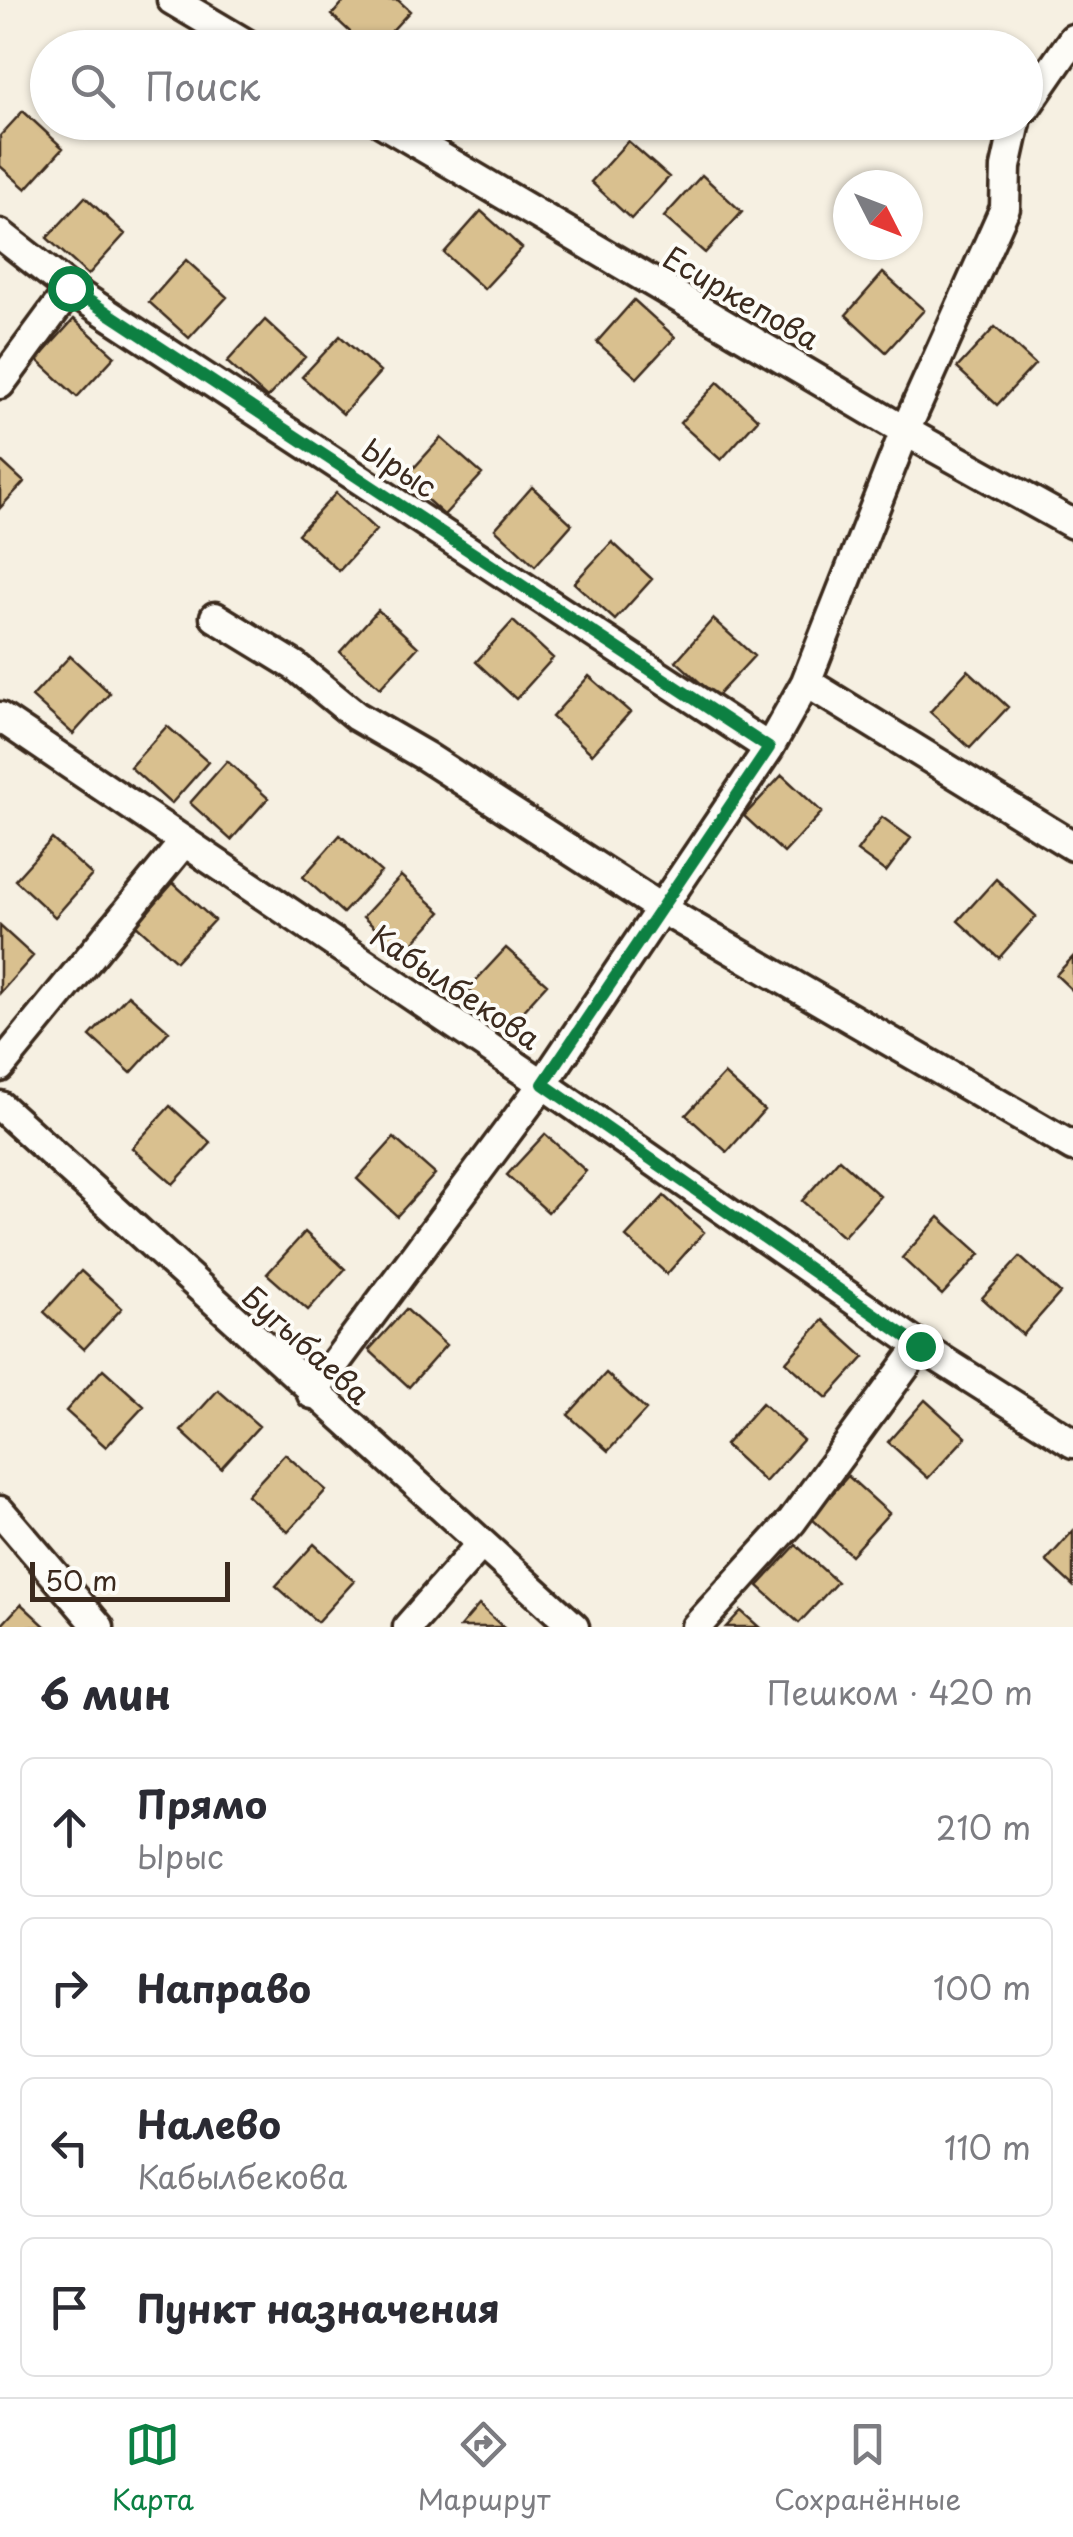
<!DOCTYPE html>
<html lang="ru">
<meta charset="utf-8">
<style>
body{margin:0;font-family:"Playpen Sans",sans-serif;background:#f7f7f7;color:#2b2b33}
.compass{position:absolute;left:833px;top:170px;width:90px;height:90px;border-radius:50%;background:#fff;box-shadow:0 2px 8px #0004;rotate:132deg}
.scale{position:absolute;left:30px;bottom:25px;width:200px;box-sizing:border-box;padding-left:10px;border:5px solid #3b2a1e;border-top:0;font-size:28px;line-height:35px;white-space:nowrap;color:#3b2a1e;-webkit-text-stroke:8px #fdfcf7;paint-order:stroke}
.stop{position:absolute;width:30px;height:30px;margin:-22px;border:8px solid #0b8043;border-radius:50%;background:#fff}
.stop.end{background:#0b8043;border-color:#fff;box-shadow:0 2px 10px #0008}
.list{margin:0;padding:0;list-style:none}
h2{display:flex;justify-content:space-between;align-items:center;height:130px;margin:0;padding:0 40px;font-size:42px}
h2 small{font-size:32px;font-weight:400;color:#7c7c81}
.list li{display:grid;grid-template-columns:65px 1fr auto;gap:30px;align-items:center;box-sizing:border-box;height:140px;margin:0 20px 20px;padding:0 20px;border:2px solid #e1e1e2;border-radius:15px}
.list b{display:block;font-size:38px;white-space:nowrap}
.list p{margin:0;font-size:32px;white-space:nowrap;color:#7c7c81}
.list em{font-size:32px;font-style:normal;color:#7c7c81}
.icon{flex:none;width:55px;height:55px;fill:none;stroke:currentColor;stroke-width:2;stroke-linecap:round;stroke-linejoin:round}
.map{position:relative;flex:none;width:1073px;height:1627px;overflow:hidden}
.search{position:absolute;background:#fff;box-shadow:0 2px 8px #0004;left:30px;right:30px;top:30px;height:110px;display:flex;align-items:center;gap:25px;box-sizing:border-box;padding:0 35px;border-radius:55px;color:#7c7c81;font-size:38px}
.sheet{height:770px;background:#fff}
nav{display:flex;justify-content:space-around;align-items:center;box-sizing:border-box;height:140px;border-top:2px solid #e1e1e2;background:#fff;font-size:28px;color:#7c7c81}
nav a{display:grid;justify-items:center;gap:5px}
nav .on{color:#0b8043}
.map>svg:first-child{display:block}
</style>
<div class="map">
<svg width="1073" height="1627" viewBox="0 0 1073 1627">
<rect width="100%" height="100%" fill="#f6f0e2"/>
<filter id="ink" filterUnits="userSpaceOnUse"><feTurbulence type="fractalNoise" baseFrequency=".01" numOctaves="2"/><feDisplacementMap in="SourceGraphic" scale="20" xChannelSelector="R" yChannelSelector="G"/><feConvolveMatrix kernelMatrix="1 2 1 2 8 2 1 2 1" color-interpolation-filters="sRGB"/></filter>
<g filter="url(#ink)">
<!-- building -->
<path fill="#d9c08f" stroke="#3b2a1e" stroke-width="2.5" d="M345,0H398L410,11L376,48H367L332,15Z
M23,111L63,148L26,189L0,166V136Z
M628,141L669,177L631,219L591,182Z
M702,175L742,212L705,253L664,217Z
M85,197L125,234L88,275L47,238Z
M481,211L522,248L484,289L444,253Z
M186,260L227,297L189,338L149,302Z
M883,273L924,310L886,352L846,315Z
M634,300L675,337L637,378L597,342Z
M74,319L115,356L77,397L37,360Z
M265,320L305,357L267,398L227,362Z
M995,327L1035,364L997,405L957,368Z
M340,336L380,372L343,414L302,377Z
M718,382L758,419L721,460L680,423Z
M441,438L482,474L444,515L404,479Z
M0,460L24,482L0,508Z
M532,487L572,524L535,566L495,529Z
M336,493L376,530L339,571L298,534Z
M612,542L652,579L615,620L574,583Z
M378,610L418,647L380,688L340,652Z
M713,619L754,656L716,697L676,661Z
M513,621L553,658L516,699L476,662Z
M70,656L110,693L73,734L32,697Z
M968,670L1008,707L970,748L930,712Z
M589,676L630,712L592,754L552,717Z
M167,726L208,762L171,804L130,767Z
M227,761L268,798L231,840L190,803Z
M782,775L822,812L784,853L744,816Z
M882,817L911,838L886,872L857,851Z
M340,835L381,872L343,913L303,877Z
M52,839L92,875L55,917L15,880Z
M401,876L441,912L403,954L363,917Z
M996,879L1036,916L999,958L958,921Z
M173,883L214,920L176,961L136,925Z
M0,926L33,956L0,993Z
M506,948L547,984L509,1026L468,989Z
M1073,957V991L1056,975Z
M128,995L169,1031L131,1073L90,1036Z
M724,1074L764,1110L727,1152L686,1115Z
M170,1106L211,1143L173,1184L132,1148Z
M545,1134L586,1171L548,1212L507,1175Z
M394,1138L435,1174L397,1216L357,1179Z
M839,1159L880,1196L843,1237L802,1201Z
M664,1196L704,1232L667,1274L626,1237Z
M939,1217L980,1254L942,1295L902,1258Z
M305,1232L345,1269L308,1310L267,1274Z
M1020,1257L1060,1293L1023,1335L982,1298Z
M81,1271L122,1308L84,1349L44,1312Z
M406,1309L446,1345L409,1387L369,1350Z
M823,1320L864,1357L827,1398L786,1362Z
M103,1369L144,1406L106,1447L66,1411Z
M606,1373L646,1410L608,1451L568,1415Z
M218,1390L259,1426L221,1468L181,1431Z
M925,1400L966,1437L928,1478L888,1442Z
M762,1403L803,1440L765,1482L725,1445Z
M285,1454L326,1490L288,1532L247,1495Z
M848,1476L889,1513L851,1555L811,1518Z
M1073,1531V1586L1046,1561Z
M314,1544L354,1581L317,1622L276,1586Z
M796,1545L837,1582L799,1623L758,1586Z
M21,1604L46,1627H0Z
M479,1605L503,1627H460Z
M741,1611L759,1627H726Z"/>
<g fill="none" stroke-linecap="round" stroke-linejoin="round">
<!-- minor casing -->
<g stroke="#3b2a1e" stroke-width="35">
<path id="minor" d="M172,0L253,48
M1026,107L1073,39
M381,122L905,431L1073,524
M0,234L70,289L769,748
M0,384L70,289
M215,617L295,666L356,716L425,756L660,908L1073,1147
M806,682L1073,846
M0,717L543,1084L920,1346L1073,1443
M0,1067L184,842
M0,1106L574,1627
M312,1394L543,1084L769,748L806,682L905,431L1005,208L1006,167L1016,122
M0,1511L99,1627
M408,1627L481,1544
M696,1627L792,1521L920,1346"/>
</g>
<!-- minor -->
<use href="#minor" stroke="#fdfcf7" stroke-width="28"/>
</g>
</g>
<g fill="none" stroke-linecap="round" stroke-linejoin="round" filter="url(#ink)">
<!-- route -->
<path stroke="#0b8043" stroke-width="12" d="M70,288L769,748L543,1084L920,1346"/>
</g>
<g text-anchor="middle" dominant-baseline="central" stroke-width="8" stroke-linejoin="round" paint-order="stroke">
<!-- street labels -->
<g font-size="30" fill="#3b2a1e" stroke="#fdfcf7">
<text transform="translate(742 297) rotate(30)">Есиркепова</text>
<text transform="translate(400 467) rotate(33)">Ырыс</text>
<text transform="translate(456 986) rotate(34)">Кабылбекова</text>
<text transform="translate(307 1344) rotate(42)">Бугыбаева</text>
</g>
</g>
</svg>
<svg class="compass" viewBox="-18 -18 36 36"><path d="M0-13l5 13h-10z" fill="#e53935"/><path d="M0 13l5-13h-10z" fill="#7c7c81"/></svg>
<div class="scale">50 m</div>
<div class="stop" style="left:70px;top:288px"></div>
<div class="stop end" style="left:920px;top:1346px"></div>
<div class="search"><svg class="icon" aria-label="search" viewBox="0 0 24 24"><circle cx="10" cy="10" r="6"/><path d="M15 15l6 6"/></svg>Поиск</div>
</div>
<section class="sheet">
<h2>6 мин<small>Пешком · 420 m</small></h2>
<ul class="list">
<li><svg class="icon" aria-label="ahead" viewBox="0 0 24 24"><path d="M12 20V5M6 11l6-6 6 6"/></svg><div><b>Прямо</b><p>Ырыс</p></div><em>210 m</em></li>
<li><svg class="icon" aria-label="right" viewBox="0 0 24 24"><path d="M7 20v-9h11M14 6l5 5-5 5"/></svg><div><b>Направо</b></div><em>100 m</em></li>
<li><svg class="icon" aria-label="left" viewBox="0 0 24 24"><path d="M17 20v-9H6M10 6l-5 5 5 5"/></svg><div><b>Налево</b><p>Кабылбекова</p></div><em>110 m</em></li>
<li><svg class="icon" aria-label="arrive" viewBox="0 0 24 24"><path d="M6 21V4h12l-3 4 3 4H6"/></svg><div><b>Пункт назначения</b></div></li>
</ul>
</section>
<nav>
<a class="on"><svg class="icon" aria-label="map" viewBox="0 0 24 24"><path d="M3 6l6-2 6 2 6-2v14l-6 2-6-2-6 2zM9 4v14M15 6v14"/></svg>Карта</a>
<a><svg class="icon" aria-label="directions" viewBox="0 0 24 24"><path d="M12 3l9 9-9 9-9-9zM9 14v-3h6M13 9l2 2-2 2"/></svg>Маршрут</a>
<a><svg class="icon" aria-label="saved" viewBox="0 0 24 24"><path d="M7 4h10v16l-5-4-5 4z"/></svg>Сохранённые</a>
</nav>
